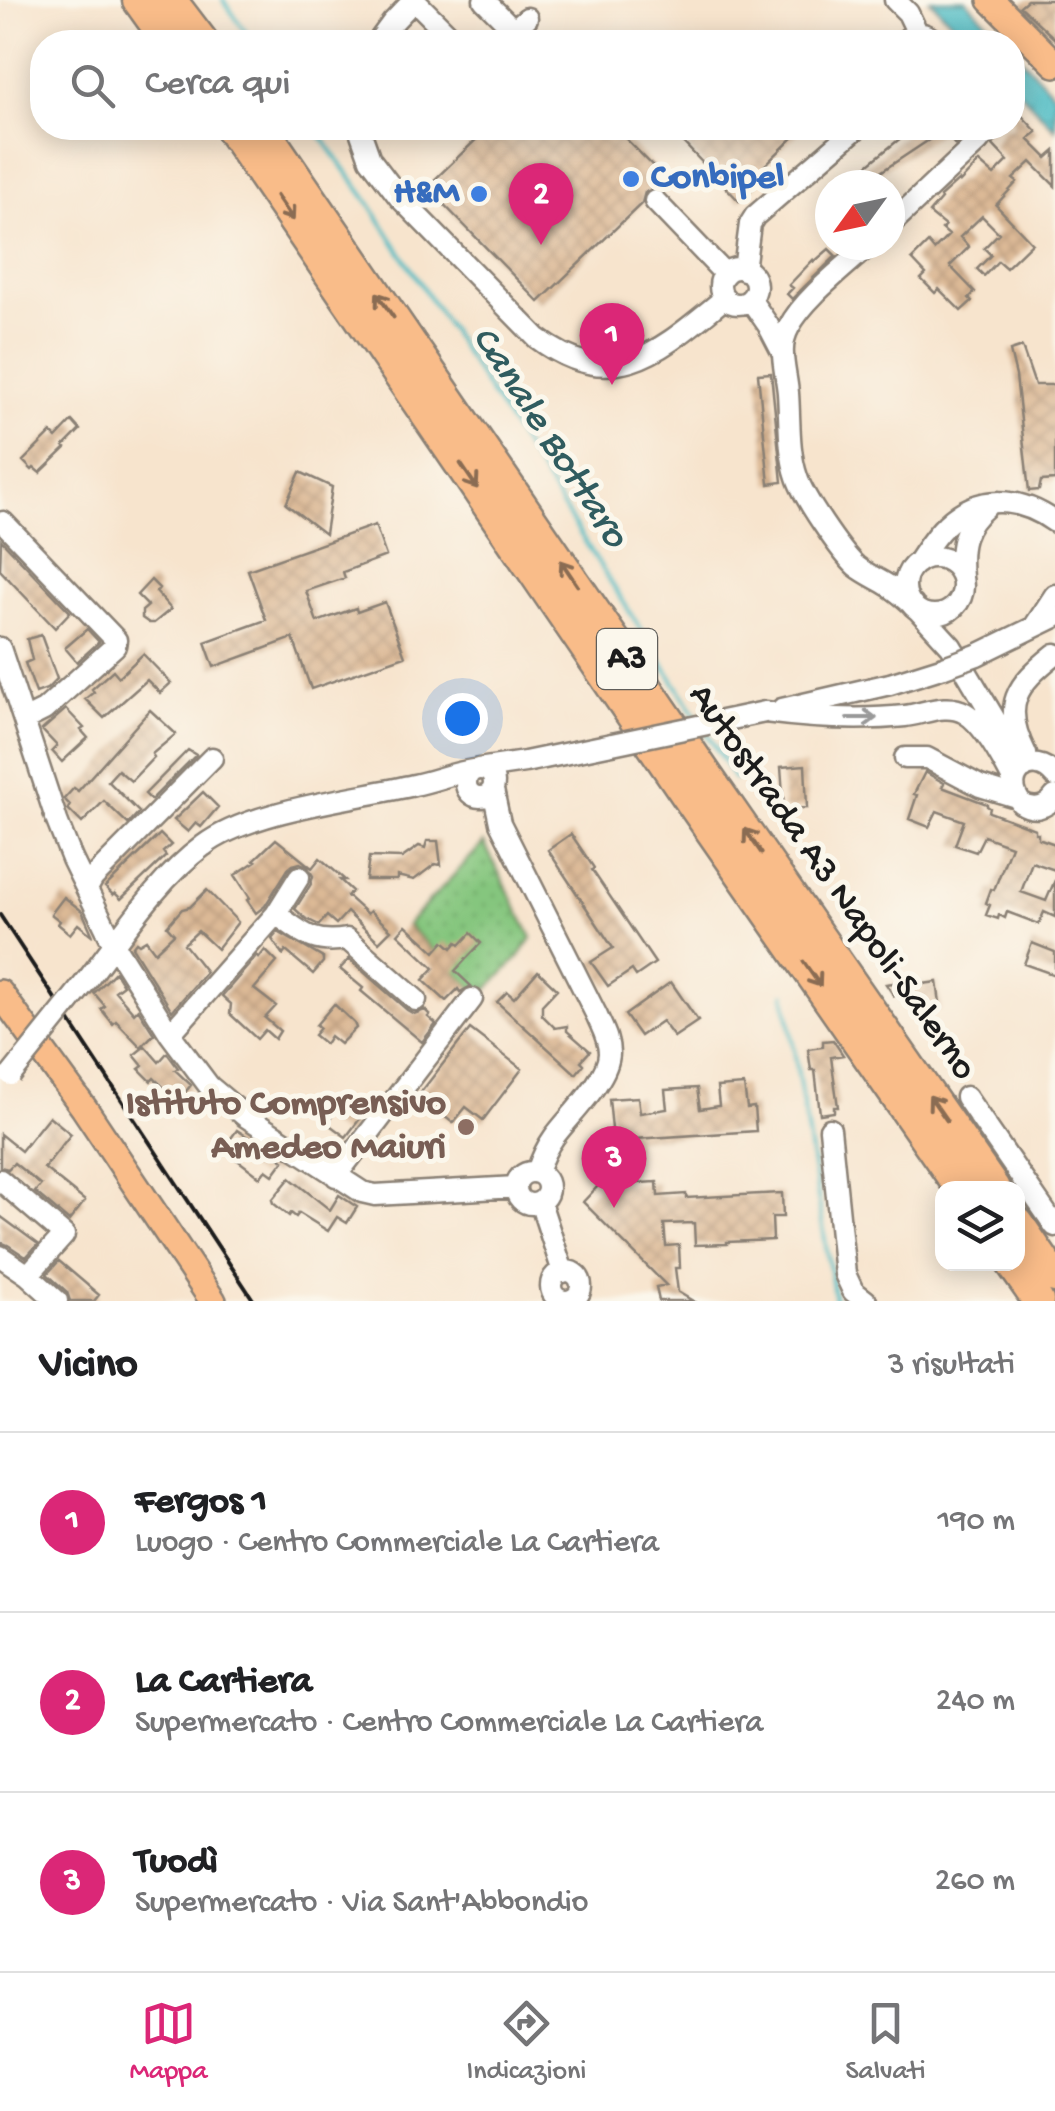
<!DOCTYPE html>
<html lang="it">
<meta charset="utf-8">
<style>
body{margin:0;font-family:"Gochi Hand",sans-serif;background:#f2f2f2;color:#202124}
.controls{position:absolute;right:30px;bottom:30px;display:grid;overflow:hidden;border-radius:20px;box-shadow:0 5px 25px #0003}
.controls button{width:90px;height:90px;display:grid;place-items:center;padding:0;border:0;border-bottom:2px solid #e0e0e0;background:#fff;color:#202124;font:50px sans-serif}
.compass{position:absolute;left:815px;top:170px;width:90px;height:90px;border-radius:50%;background:#fff;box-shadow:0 5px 25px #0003;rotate:237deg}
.you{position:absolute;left:462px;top:718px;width:35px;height:35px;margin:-25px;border:8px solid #fff;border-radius:50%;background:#1a73e8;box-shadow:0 0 0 15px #1a73e833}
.badge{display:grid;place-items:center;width:65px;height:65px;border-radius:50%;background:#db2777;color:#fff;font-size:32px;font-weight:700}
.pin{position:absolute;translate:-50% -82px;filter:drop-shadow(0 2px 5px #0008)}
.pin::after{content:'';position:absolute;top:52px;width:35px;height:30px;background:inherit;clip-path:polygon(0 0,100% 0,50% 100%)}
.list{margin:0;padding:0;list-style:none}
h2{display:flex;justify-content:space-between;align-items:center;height:130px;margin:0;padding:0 40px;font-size:42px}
h2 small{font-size:32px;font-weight:400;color:#757577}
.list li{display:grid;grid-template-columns:65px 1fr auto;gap:30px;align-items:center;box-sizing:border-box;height:180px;padding:0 40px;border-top:2px solid #e0e0e0}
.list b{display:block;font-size:38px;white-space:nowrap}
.list p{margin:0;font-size:32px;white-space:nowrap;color:#757577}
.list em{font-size:32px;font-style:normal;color:#757577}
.icon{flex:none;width:55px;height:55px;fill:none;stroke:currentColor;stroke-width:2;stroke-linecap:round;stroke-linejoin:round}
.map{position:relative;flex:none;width:1055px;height:1301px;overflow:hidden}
.search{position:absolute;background:#fff;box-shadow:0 5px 25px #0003;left:30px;right:30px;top:30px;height:110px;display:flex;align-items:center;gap:25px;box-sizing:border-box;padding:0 35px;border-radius:40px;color:#757577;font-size:38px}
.sheet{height:670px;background:#fff}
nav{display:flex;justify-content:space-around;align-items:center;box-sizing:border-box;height:140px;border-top:2px solid #e0e0e0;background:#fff;font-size:28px;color:#757577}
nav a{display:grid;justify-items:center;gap:5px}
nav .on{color:#db2777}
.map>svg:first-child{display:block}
</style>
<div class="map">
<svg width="1055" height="1301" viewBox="0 0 1055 1301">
<defs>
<pattern id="grass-dots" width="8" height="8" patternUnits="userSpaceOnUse" patternTransform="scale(2.5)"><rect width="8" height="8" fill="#85c67e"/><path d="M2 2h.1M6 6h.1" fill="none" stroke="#72aa6c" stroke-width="1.8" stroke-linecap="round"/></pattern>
<pattern id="water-ripples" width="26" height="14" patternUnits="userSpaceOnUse" patternTransform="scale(2.5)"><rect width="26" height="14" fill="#4ebcc4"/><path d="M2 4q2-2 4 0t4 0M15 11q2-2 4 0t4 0" fill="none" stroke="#40989e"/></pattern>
<pattern id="building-cross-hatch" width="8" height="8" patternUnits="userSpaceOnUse" patternTransform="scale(2.5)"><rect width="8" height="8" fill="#dcb996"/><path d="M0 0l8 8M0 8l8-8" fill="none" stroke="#bc9e81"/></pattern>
</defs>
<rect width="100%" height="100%" fill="#fbf7ec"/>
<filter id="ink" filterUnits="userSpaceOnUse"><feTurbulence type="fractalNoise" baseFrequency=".01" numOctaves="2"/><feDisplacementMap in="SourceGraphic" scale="20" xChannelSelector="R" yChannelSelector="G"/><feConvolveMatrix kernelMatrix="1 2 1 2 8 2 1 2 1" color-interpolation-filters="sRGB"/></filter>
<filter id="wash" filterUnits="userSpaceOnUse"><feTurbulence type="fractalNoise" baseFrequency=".0048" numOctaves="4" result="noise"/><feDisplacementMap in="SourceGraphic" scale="40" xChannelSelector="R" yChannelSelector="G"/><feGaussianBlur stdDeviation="2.25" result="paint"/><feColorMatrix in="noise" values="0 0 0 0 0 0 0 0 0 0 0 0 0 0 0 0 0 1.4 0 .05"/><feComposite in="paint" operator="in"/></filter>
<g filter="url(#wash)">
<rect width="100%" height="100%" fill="#f7e4cd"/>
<!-- grass -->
<path fill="url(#grass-dots)" stroke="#50714d" stroke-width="2.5" d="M484,843L532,938L519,957L481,996L407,925Z"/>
<!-- water -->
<path fill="url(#water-ripples)" stroke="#356c70" stroke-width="2.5" d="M930,0H966L1006,42H971Z
M1013,49L1055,95V129L1013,85Z"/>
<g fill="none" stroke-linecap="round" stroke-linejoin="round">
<!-- stream -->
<path stroke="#4ebcc4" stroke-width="4" d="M223,0L253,42
M315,128L368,201L698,719
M706,732L735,779
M785,994L835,1301"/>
</g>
<g id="blocks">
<!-- building -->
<path fill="url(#building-cross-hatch)" d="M1027,0H1055V39L1020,6Z
M1012,105L1037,132L1028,139L1047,158L1055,151V186L1031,162L1013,179L1017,182L996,205L1032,243L1006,268L998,261L984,276L977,269L991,255L984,248L999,233L982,216L960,237L969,247L950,266L975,292L969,298L972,301L961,311L939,289L935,293L921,279L926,274L912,259L928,243L934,250L949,235L942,229L945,226L929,213L941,199L940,197L959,180L960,182L979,162L994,175L1008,161L993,145L1003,128H1012Z
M488,128H638L622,135L666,179L657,188L645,192L642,203L539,302L427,187Z
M650,128H803L765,165L770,171L739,201L673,132L663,141Z
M913,128H956L963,137L955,145L944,130L861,185H843Z
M829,249L836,256L792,299L787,294L793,288L789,285L813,260L814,262Z
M1022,347L1035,385H1055V480L1041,481L1039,490L1029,491L1016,376L1010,351Z
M771,373L782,482L769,484L758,374Z
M72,421L80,430L64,446L66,448L40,473L34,468L32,470L23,461L51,433L56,438Z
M300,472L332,487L325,534L286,504Z
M375,525L386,556L343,572L345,578L306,591L317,622L356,608L357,612L385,602L405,656L311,689L293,638L214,667L205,642L266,620L248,570Z
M1,540L70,612L55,628L0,570Z
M151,580L159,588L156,592L171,609L154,623H149L142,618V611L148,606L137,595Z
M87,629L99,642L77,662L65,648Z
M41,635L57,679L47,689L36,693L25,663L32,660L27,639Z
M143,654L171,683L160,693L147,680L104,718L85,699L94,692L92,689L113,670L119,677Z
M66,709L84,728L81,730L88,738L62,762L52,751L57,746L42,730Z
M150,710L176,734L152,754L154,757L131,781L118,770L108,781L139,812L128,824L104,801L82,823L68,809L70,805L64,799L74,788L78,791Z
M188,750L196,755L151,800L145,794Z
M805,765L807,808L784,809L781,767Z
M925,772L944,783L942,787L987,804V806L990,808L989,812L1035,829V833H1038V838L1055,844V870L1032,862L1021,892L1046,901L1055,880V917L1044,912L1039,924L1007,912L1005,918L999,915L998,919L986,915L990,905L986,903L991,889L994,890L1011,846L984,836L976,852L955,845L964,821L937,811L929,827L909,819L917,795L914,794Z
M203,792L218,807L201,827L196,823L188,832L174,820Z
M160,834L171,845L163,852L166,856L121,899L115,893L113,895L105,887Z
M571,834L594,868L592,870L655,963L636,976L632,970L608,986L591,962L613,948L548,850Z
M276,839L312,868L320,858L345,880H340L352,891L347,896L367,914L370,911L391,930L379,942L347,912L336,924L327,916L319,925L305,918L295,909L311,884L313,876L307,866L300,863L293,865L288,869L265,906L256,913L247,900L250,898L235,875L256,861L254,860Z
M427,841H438L441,865L435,864L414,880L397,876V880H366L369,857L402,858L419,846L425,848Z
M207,890L238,922L217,949L198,931L184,944L206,972L172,1011L132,947L136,942L139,944L146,940L155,952L174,934L167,926L182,909L190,907Z
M64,897L82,911L93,936L78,924L70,934L58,924L60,921L51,914Z
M406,925L435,952L444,941L452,948L457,942L460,945L471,933L481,943L455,971L471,986L460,992L458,989L446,1001L423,980L434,968L398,934Z
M278,932L323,958V962L313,974L286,951L283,955L272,939Z
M1032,943L1055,952V975L1024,964Z
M265,950L277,962L254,989L276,1006L265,1018L280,1031L275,1039L265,1030L257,1039L230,1014L231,1004L222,996L257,956L259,958Z
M349,959L407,1010L414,1014L425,1010L430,1015L428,1017L436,1024L422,1042L361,991L363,988L340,969Z
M538,971L557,989L542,1005V1015L555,1028L567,1026V1031L590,1051L581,1061L584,1064L576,1074L497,1002L507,992L514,998Z
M115,972L123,985L115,991L134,1013L138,1009L154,1034L141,1047L116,1021L113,1024L101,1009L105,1006L94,993Z
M916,980V985L937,982L941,1010L912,1014L911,996H894L886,984Z
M671,982L698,1021L674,1037L662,1021L640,1036L625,1015Z
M334,1004L354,1023L356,1028L340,1044L330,1036L325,1044L314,1035L320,1028L316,1025Z
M470,1029L522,1069L483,1120L466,1107L453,1123L418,1096Z
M833,1040L843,1055L831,1057L838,1107H834V1112L820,1114L815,1070H811L808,1049L823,1047V1041Z
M145,1046L159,1062L167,1053L178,1068L175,1070L191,1085L178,1101L154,1078L151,1081L139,1069L143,1066L134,1055Z
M744,1085L747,1108L754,1107L756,1131L635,1139L636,1148L614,1149L609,1099L638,1097L640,1113L667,1109L665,1090L697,1088L700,1109L719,1106L717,1087Z
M343,1101L362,1116L346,1137L327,1123Z
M49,1116L71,1134L44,1168L85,1201L69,1221L35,1192L41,1185L14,1163L8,1169L0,1167V1134L21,1151Z
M237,1130L284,1160L273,1175L266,1170L260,1177L223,1149Z
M290,1178L330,1210L339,1195L357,1207L347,1223L337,1217L328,1231L299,1213L296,1217L291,1213L289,1216L273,1203L272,1200Z
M657,1182L658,1196L686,1194V1198L782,1193L783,1217H772L773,1240L727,1242V1244L695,1245L694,1223L664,1224L666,1246L679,1245L680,1268H675L678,1292L693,1301H659L656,1287L666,1285L583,1202L599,1185Z
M0,1216L38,1244L26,1257L8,1245L0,1242Z
M59,1261L99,1295L94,1301H70L67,1292L47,1274Z"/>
</g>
</g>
<g filter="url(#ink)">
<use href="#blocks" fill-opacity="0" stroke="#8a8074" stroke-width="2.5"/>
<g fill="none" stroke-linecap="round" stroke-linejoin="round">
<!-- minor casing -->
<g stroke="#8a8074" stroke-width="25">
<path id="minor" d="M414,0L456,42
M484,0L517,33L520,24L527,18
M895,0L908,13L918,34
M378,42L392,23L414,0
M904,42C913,31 926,31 935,42
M359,128L370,159L399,197L537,338C615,397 663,348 725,298
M655,201L725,274
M890,225L978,142L989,128
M869,245C845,267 803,299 789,327C777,348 786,370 788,393C790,420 788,451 797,477C803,497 841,552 856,566C866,574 878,579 889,586C897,591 905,598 913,605
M720 286a18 18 0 1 1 36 0a18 18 0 1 1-36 0Z
M744,270L750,224L755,216L857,128
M750,299L768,325L781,350
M0,523L3,522L116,640L115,646L44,710L24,720
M905 586a29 29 0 1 1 58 0a29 29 0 1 1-58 0Z
M917,563C926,550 934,536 946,525C979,493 1020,497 1055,522
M962,577C959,547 962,527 986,507
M918,610L951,646L1024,768
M1036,624L1055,595
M0,648L57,821L72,859L114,945L170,1034L209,1086L245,1116L362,1192L375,1195L516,1187
M977,655L1055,617
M782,709L890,684L944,667
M765,712C811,718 858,721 905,716C924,714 946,702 965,713C985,725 1004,762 1014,782
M1026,754C1001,705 1016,685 1055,654
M905,758H927L980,786L1016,797
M466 783a14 14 0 1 1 28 0a14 14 0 1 1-28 0Z
M478,769L525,762L612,744
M1055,776C1033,749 1000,775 1021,803C1033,811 1046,809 1055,796
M493,790L500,823L597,1016C602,1028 609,1039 609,1053C609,1079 569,1116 554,1137C546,1148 541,1160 537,1172
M87,889L93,878L212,758
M276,914L299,877
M88,979C122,935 158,879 203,846C251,809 354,799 414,785C435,781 452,773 473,770
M170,1034L276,914C303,933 312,945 347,939L416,1000
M966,1097L1055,1226
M830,1129L845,1274L853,1291L866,1301
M516 1188a16 16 0 1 1 32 0a16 16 0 1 1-32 0Z
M336,1176L472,999
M0,1180L64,1235L28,1275
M540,1202L563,1272
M0,1256L28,1275L57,1301
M551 1286a15 15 0 1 1 30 0a15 15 0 1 1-30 0Z"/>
</g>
<!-- major casing -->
<g stroke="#8a8074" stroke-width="30">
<path id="major" d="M991,0L1055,64
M0,993L84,1108L213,1301"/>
</g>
<!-- highway casing -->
<g stroke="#8a8074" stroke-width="35">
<path id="highway" d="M138,0L168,42
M171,0L203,42
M230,128L691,802L960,1188
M263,128L708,777L994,1188
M1018,1223L1055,1277
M1012,1264L1038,1301"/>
</g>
<!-- minor -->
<use href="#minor" stroke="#fff" stroke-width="20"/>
<!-- major -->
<use href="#major" stroke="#f9bc89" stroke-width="25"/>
<!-- highway -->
<use href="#highway" stroke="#f9bc89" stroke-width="30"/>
<!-- rail -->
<path stroke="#1c1c1c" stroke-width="4" d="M0,915L254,1301"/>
<!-- minor-bridge casing -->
<g stroke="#8a8074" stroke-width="25" stroke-linecap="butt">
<path id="minor-bridge" d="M944,667L977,655
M612,744L765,712
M11,1075L88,979"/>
</g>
<!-- minor-bridge -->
<use href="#minor-bridge" stroke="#fff" stroke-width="20"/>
</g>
<!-- one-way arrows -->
<defs><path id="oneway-shaft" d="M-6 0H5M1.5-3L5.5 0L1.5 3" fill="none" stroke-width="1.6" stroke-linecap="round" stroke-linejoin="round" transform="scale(2.5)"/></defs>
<g stroke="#8a6c52">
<use href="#oneway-shaft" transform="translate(285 208) rotate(55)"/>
<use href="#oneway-shaft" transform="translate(385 305) rotate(-125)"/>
<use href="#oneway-shaft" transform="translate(469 476) rotate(56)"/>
<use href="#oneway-shaft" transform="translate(569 573) rotate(-124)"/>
<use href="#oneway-shaft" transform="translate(753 841) rotate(-125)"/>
<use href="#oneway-shaft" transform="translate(812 974) rotate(55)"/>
<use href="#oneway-shaft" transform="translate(938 1108) rotate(-125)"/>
</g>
<use stroke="#999" href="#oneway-shaft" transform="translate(862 718)"/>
</g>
<!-- markers -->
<g fill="#3f7fe0" stroke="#fbf7ec" stroke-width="4">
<circle cx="631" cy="179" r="10"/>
<circle cx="479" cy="194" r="10"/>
</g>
<circle fill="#8d6e63" stroke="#fbf7ec" stroke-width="4" cx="466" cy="1127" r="10"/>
<g text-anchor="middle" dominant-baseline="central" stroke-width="10" stroke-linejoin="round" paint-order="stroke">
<!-- shield labels -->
<rect fill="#fbf7ec" stroke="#5f5e5a" stroke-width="2.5" x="597" y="629" width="60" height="60" rx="8"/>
<g font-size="35" font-weight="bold" fill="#1c1c1c">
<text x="627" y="659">A3</text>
</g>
<!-- shop labels -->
<g font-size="38" font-weight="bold" fill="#366cbe" stroke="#fbf7ec" text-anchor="start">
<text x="651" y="179">Conbipel</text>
<text x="459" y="194" text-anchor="end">H&amp;M</text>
</g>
<!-- street labels -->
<g font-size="38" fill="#1c1c1c" stroke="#fbf7ec">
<text transform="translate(831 883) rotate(55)">Autostrada A3 Napoli-Salerno</text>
</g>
<!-- education labels -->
<g font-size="38" font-weight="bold" fill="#785e54" stroke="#fbf7ec" text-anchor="end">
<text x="446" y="1105">Istituto Comprensivo<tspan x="446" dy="44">Amedeo Maiuri</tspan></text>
</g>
<!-- water labels -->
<g font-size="40" font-style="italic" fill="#305c5f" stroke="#fbf7ec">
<text transform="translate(548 438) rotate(57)">Canale Bottaro</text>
</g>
</g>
</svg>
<div class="controls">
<button><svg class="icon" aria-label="layers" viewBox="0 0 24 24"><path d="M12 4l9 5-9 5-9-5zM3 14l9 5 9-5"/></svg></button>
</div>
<svg class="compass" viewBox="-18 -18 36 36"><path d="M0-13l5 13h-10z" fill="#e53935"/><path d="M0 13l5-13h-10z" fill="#757577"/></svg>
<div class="you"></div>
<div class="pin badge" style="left:612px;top:385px">1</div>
<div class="pin badge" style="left:541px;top:245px">2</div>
<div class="pin badge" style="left:614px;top:1208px">3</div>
<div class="search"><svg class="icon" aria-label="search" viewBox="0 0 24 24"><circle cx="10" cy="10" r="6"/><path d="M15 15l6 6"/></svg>Cerca qui</div>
</div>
<section class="sheet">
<h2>Vicino<small>3 risultati</small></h2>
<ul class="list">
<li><span class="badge">1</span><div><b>Fergos 1</b><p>Luogo · Centro Commerciale La Cartiera</p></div><em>190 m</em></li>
<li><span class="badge">2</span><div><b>La Cartiera</b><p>Supermercato · Centro Commerciale La Cartiera</p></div><em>240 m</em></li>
<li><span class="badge">3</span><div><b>Tuodì</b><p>Supermercato · Via Sant'Abbondio</p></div><em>260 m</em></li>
</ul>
</section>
<nav>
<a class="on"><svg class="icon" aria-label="map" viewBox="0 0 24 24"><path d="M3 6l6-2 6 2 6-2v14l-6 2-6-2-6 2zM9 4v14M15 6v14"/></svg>Mappa</a>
<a><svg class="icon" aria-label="directions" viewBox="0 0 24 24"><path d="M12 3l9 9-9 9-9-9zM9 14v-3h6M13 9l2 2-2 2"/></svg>Indicazioni</a>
<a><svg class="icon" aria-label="saved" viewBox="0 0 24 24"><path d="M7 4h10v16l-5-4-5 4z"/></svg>Salvati</a>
</nav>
